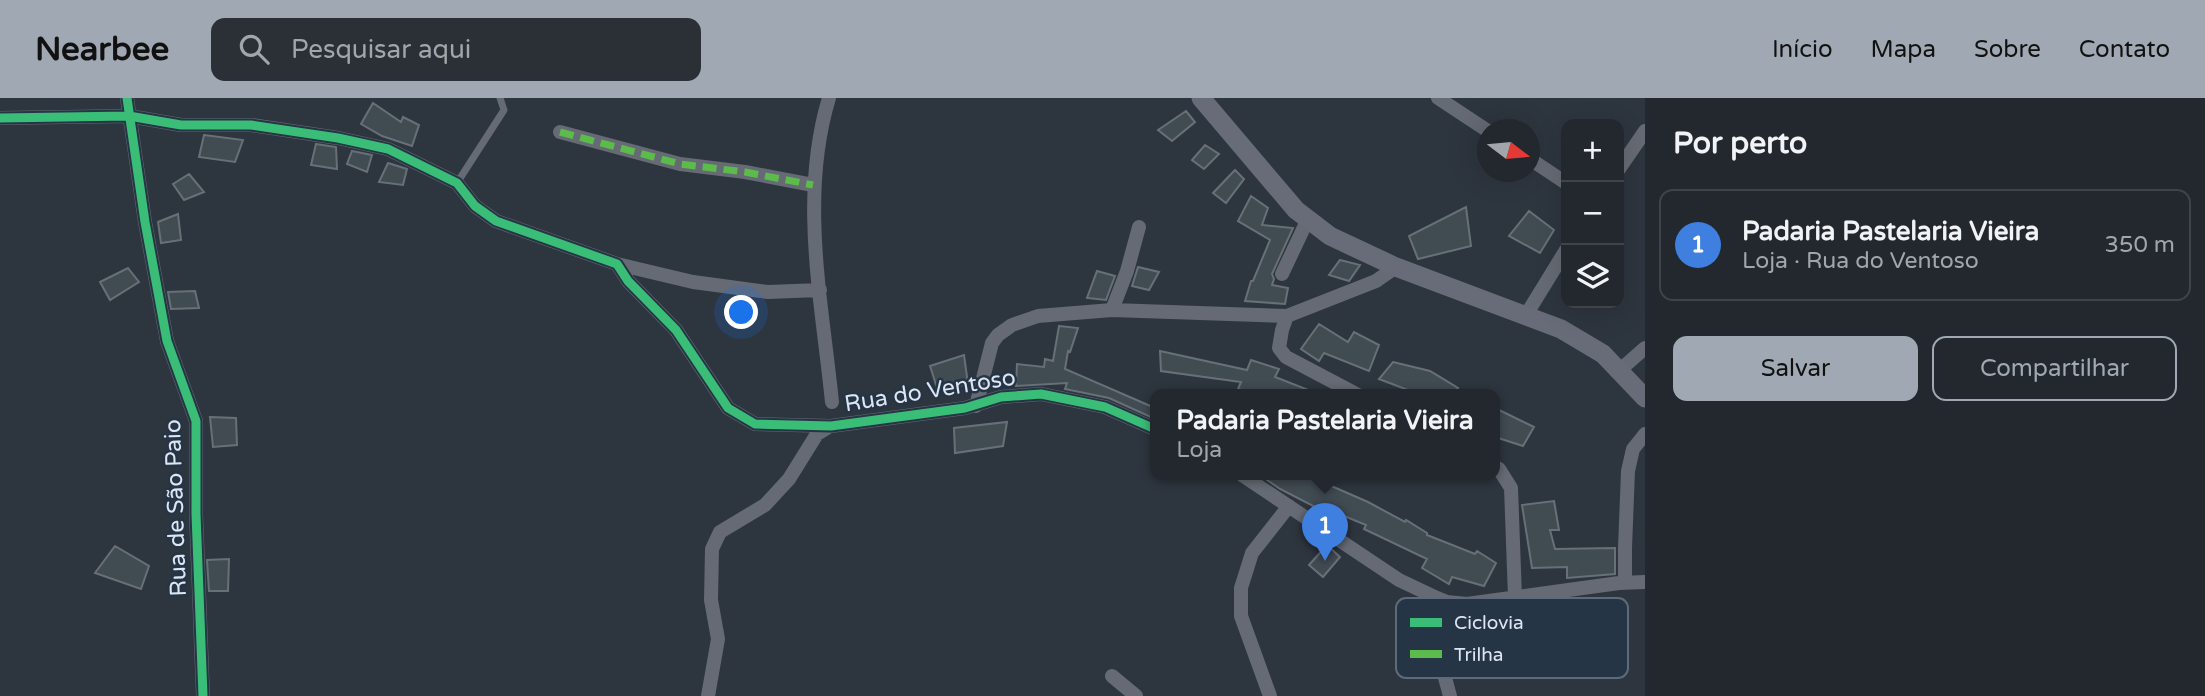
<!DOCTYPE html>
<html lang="pt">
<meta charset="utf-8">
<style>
body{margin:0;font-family:"Varela Round",sans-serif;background:#2a3036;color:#f1f3f6}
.controls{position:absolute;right:21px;top:21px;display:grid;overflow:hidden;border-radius:14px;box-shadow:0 7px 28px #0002}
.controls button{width:63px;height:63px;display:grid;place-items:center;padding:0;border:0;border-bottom:2px solid #3f444a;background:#22282e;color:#f1f3f6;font:35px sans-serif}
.compass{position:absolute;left:1477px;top:21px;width:63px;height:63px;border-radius:50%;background:#22282e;box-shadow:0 7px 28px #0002;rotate:106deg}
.you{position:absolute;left:742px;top:215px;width:24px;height:24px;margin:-18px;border:5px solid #fff;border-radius:50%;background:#1a73e8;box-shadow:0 0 0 10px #1a73e833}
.badge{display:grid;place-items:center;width:46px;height:46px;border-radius:50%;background:#9fa8b3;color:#fff;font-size:23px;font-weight:700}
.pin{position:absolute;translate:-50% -58px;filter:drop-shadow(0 2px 4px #0008)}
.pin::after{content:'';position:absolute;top:37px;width:24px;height:21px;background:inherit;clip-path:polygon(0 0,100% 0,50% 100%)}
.popup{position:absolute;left:1150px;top:291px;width:350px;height:91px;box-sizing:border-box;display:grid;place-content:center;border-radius:14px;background:#22282e;filter:drop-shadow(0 2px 5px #0005);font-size:23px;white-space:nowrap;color:#a2a6aa}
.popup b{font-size:26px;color:#f1f3f6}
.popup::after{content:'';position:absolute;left:50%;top:100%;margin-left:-14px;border:14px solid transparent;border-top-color:#22282e}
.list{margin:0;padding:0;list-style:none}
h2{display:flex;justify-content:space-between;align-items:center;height:91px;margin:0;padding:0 28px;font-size:30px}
h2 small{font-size:23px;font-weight:400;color:#a2a6aa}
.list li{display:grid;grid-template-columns:46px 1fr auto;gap:21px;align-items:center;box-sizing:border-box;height:112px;margin:0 14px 14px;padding:0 14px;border:2px solid #3f444a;border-radius:14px}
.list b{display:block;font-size:26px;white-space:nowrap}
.list p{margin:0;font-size:23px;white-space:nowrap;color:#a2a6aa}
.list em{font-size:23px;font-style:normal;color:#a2a6aa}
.actions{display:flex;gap:14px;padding:21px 28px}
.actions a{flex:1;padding:16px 0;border:2px solid #9fa8b3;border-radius:14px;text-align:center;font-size:24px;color:#9fa8b3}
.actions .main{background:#9fa8b3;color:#111}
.icon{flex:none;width:38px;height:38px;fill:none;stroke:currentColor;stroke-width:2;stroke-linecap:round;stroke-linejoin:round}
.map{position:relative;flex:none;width:1645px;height:598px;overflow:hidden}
header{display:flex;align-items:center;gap:42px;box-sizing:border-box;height:98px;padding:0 35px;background:#9fa8b3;color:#111}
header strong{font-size:33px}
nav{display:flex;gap:38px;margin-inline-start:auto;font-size:24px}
.search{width:490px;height:63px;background:#2a3036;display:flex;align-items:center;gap:18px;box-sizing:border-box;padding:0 24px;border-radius:14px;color:#a2a6aa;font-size:26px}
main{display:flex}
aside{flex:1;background:#22282e}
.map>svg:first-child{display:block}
</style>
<header>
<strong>Nearbee</strong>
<div class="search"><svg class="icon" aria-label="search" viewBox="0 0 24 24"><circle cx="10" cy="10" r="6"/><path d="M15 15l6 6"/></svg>Pesquisar aqui</div>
<nav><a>Início</a><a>Mapa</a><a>Sobre</a><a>Contato</a></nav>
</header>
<main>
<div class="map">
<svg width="1645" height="598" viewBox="0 0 1645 598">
<rect width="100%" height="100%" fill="#2d353e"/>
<!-- building -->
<path fill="#414b52" stroke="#687077" stroke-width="2" d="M373,5L401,24L403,19L419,27L412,48L382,38L361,26Z
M1186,13L1195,24L1172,43L1158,32Z
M204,37L243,42L235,64L199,59Z
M316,46L336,49L337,71L311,67Z
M1205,47L1219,56L1204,71L1192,62Z
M352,53L372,57L367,74L347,66Z
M388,65L407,71L403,87L379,84Z
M1235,72L1244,81L1226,105L1213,95Z
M189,76L204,94L184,102L173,86Z
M1251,98L1268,110L1262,127L1293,130L1272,176L1274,181L1272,187L1288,190L1285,206L1245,203L1251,183H1253L1270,142L1238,123Z
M1466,109L1471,148L1418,161L1409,138Z
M1529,113L1554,132L1540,155L1509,138Z
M178,116L181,142L161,145L158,124Z
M1340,162L1360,167L1349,183L1329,177Z
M1138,169L1159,174L1149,192L1132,188Z
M128,170L139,184L110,202L100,184Z
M1097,173L1115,178L1106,202L1087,200Z
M195,193L199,210L171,211L168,194Z
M1319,226L1348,244L1354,234L1379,247L1369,273L1324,255L1319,263L1301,251Z
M1059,228L1078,230L1070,254L1068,253L1065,271L1155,310V321L1109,300L1065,291L1067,285L1016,288L1017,266L1044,269L1045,261L1053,263Z
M1160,253L1247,272L1251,262L1279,271L1275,279L1321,297H1260L1238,291L1241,284L1161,273Z
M964,257L968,286L938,293L930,268Z
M1393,264L1430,273L1458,290L1451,297H1421L1379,281Z
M1495,310L1534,329L1523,348L1495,339Z
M210,319L236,320L237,347L213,349Z
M1007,324L1003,348L955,355L954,330Z
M1260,377H1318L1331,384L1329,387L1368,404L1405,424L1406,422L1427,435V437L1475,456L1477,453L1496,465L1484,488L1452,479L1449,486L1422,470L1427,461L1364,431L1366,427L1320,408L1319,411L1280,391Z
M1554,403L1559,432H1550L1555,451L1615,450V476L1567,480V469L1532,470L1522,407Z
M1327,447L1340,459L1323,479L1309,467Z
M115,448L149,468L141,491L95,475Z
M229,461L228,493H209L207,462Z
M1540,513L1547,547L1528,548L1522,520Z"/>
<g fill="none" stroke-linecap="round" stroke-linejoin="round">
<!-- service -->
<path stroke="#656a74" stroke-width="7" d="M457,85L504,12L500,0"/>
<!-- minor -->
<path stroke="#656a74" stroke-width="14" d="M127,0L145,124L167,243L196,323V416L203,598
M829,0C799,99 822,204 832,304
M1438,0L1488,33
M0,20L129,18L181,27H251L338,40L388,51L457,85L475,108L496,123L617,166L628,183L676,232L728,310L755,326L831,328L965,310L1001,299L1041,296L1105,309L1155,331
M560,34L680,66L745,74L813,87
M1530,61L1566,85
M1619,71L1645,33
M617,166L693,184L768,194L820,192
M1282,176L1308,121
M1112,212L1127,173L1139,129
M1526,217L1566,152
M1287,218L1282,232L1279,250L1286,259L1358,297
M1620,272L1645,250
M976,308L992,245L998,237L1012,227L1038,218L1112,212L1287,218L1376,183L1396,169
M1495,369L1499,371L1511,390L1515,499
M1242,377L1399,482L1437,500L1447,504L1467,506L1619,485L1645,484
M1625,485V450L1628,373L1633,351L1645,336
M1447,504L1438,532V554L1450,598
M1112,578L1136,598
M708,598L718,541L711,502L712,451L720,434L765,407L789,381L817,336L830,328
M1270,598L1241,518V490L1252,455L1289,408"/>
<!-- secondary -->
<path stroke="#676c78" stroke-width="19" d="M1201,0L1296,112L1330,138L1396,169L1561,231L1603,256L1645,300"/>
<!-- quiet -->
<path stroke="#5cbc4b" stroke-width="7" stroke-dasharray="14 7" stroke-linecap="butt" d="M560,34L680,66L745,74L813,87"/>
<!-- cycleway casing -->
<g stroke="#253546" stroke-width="13">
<path id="cycleway" d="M127,0L145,124L167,243L196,323V416L203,598
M0,20L129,18L181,27H251L338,40L388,51L457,85L475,108L496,123L617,166L628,183L676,232L728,310L755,326L831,328L965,310L1001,299L1041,296L1105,309L1155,331"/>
</g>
<!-- cycleway -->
<use href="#cycleway" stroke="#3abd76" stroke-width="9"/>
</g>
<g text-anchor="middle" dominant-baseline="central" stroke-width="5" stroke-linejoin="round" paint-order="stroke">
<!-- street labels -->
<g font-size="23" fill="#dde6f2" stroke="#253546">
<text transform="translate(930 293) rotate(-9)">Rua do Ventoso</text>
<text transform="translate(176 410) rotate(-92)">Rua de São Paio</text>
</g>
</g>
<!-- legend -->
<rect x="1396" y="500" width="232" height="80" rx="10" fill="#253546" stroke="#5c6a7a" stroke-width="2"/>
<rect x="1410" y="520" width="32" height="9" fill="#3abd76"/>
<rect x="1410" y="552" width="32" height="8" fill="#5cbc4b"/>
<g font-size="19" fill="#dde6f2">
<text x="1454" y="531">Ciclovia</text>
<text x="1454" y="563">Trilha</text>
</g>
</svg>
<div class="controls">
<button>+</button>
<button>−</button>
<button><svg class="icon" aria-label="layers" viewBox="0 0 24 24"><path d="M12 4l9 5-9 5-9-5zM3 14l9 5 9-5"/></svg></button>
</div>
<svg class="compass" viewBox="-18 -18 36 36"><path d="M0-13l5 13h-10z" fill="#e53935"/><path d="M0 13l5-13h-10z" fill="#a2a6aa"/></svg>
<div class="you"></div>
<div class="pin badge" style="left:1325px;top:463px;background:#3f7fe0">1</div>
<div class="popup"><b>Padaria Pastelaria Vieira</b>Loja</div>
</div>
<aside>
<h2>Por perto<small></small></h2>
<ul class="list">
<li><span class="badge" style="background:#3f7fe0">1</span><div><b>Padaria Pastelaria Vieira</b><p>Loja · Rua do Ventoso</p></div><em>350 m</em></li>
</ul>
<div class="actions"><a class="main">Salvar</a><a>Compartilhar</a></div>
</aside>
</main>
